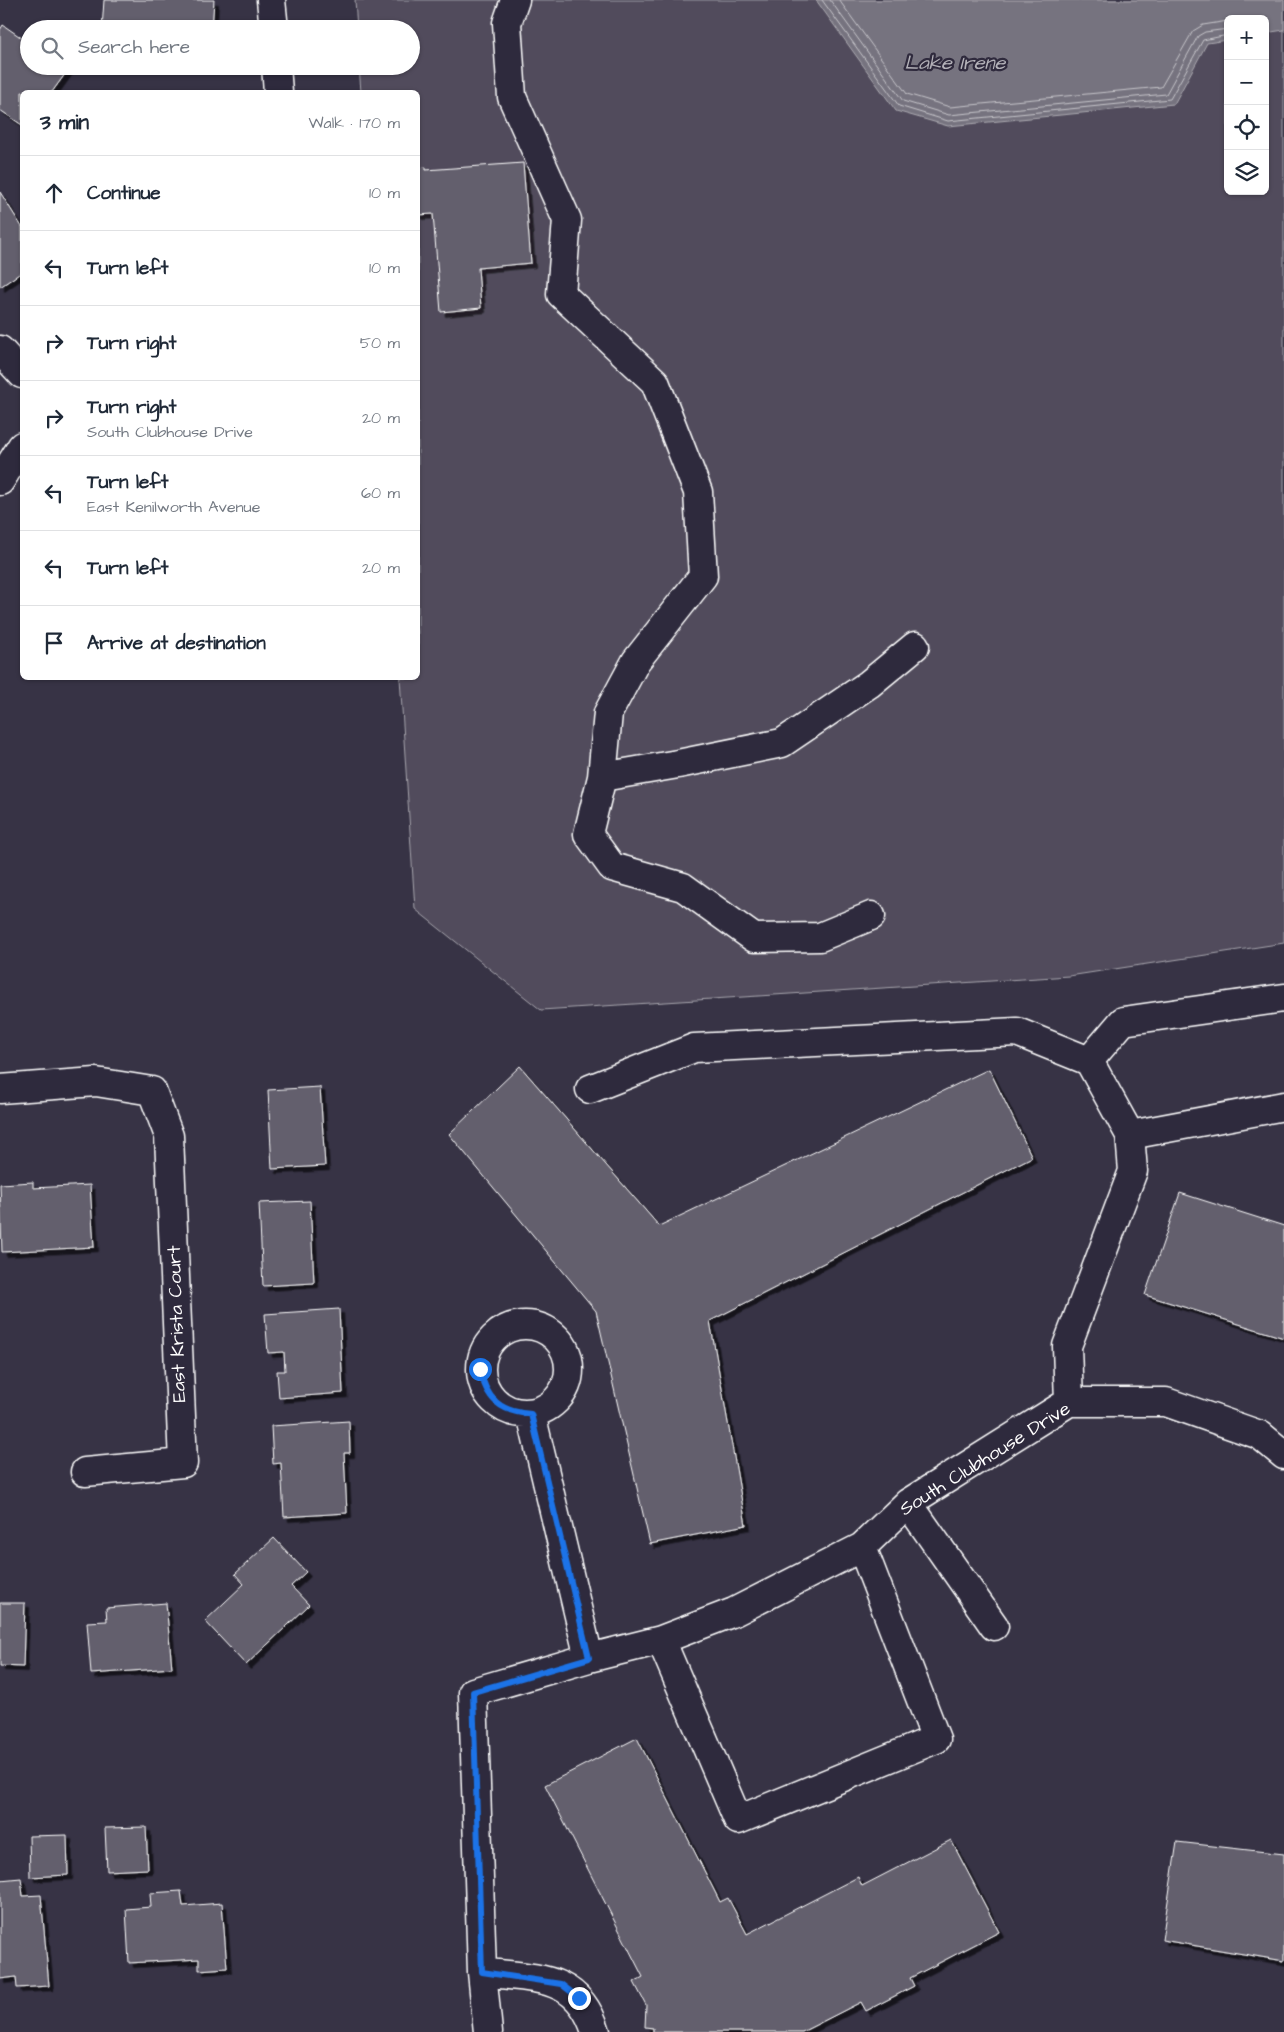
<!DOCTYPE html>
<meta charset="utf-8">
<style>
body{margin:0;font-family:"Architects Daughter",sans-serif;background:#f2f2f3;color:#1f2937}
.controls{position:absolute;right:15px;top:15px;display:grid;overflow:hidden;border-radius:8px;box-shadow:0 1px 4px #0004}
.controls button{width:45px;height:45px;display:grid;place-items:center;padding:0;border:0;border-bottom:1px solid #e0e1e3;background:#fff;color:#1f2937;font:25px sans-serif}
.stop{position:absolute;width:15px;height:15px;margin:-11px;border:4px solid #1a73e8;border-radius:50%;background:#fff}
.stop.end{background:#1a73e8;border-color:#fff;box-shadow:0 1px 5px #0008}
.list{margin:0;padding:0;list-style:none}
h2{display:flex;justify-content:space-between;align-items:center;height:65px;margin:0;padding:0 20px;font-size:21px}
h2 small{font-size:16px;font-weight:400;color:#747a83}
.list li{display:grid;grid-template-columns:32px 1fr auto;gap:15px;align-items:center;box-sizing:border-box;height:75px;padding:0 20px;border-top:1px solid #e0e1e3}
.list b{display:block;font-size:19px;white-space:nowrap}
.list p{margin:0;font-size:16px;white-space:nowrap;color:#747a83}
.list em{font-size:16px;font-style:normal;color:#747a83}
.icon{flex:none;width:28px;height:28px;fill:none;stroke:currentColor;stroke-width:2;stroke-linecap:round;stroke-linejoin:round}
.map{position:relative;flex:none;width:1284px;height:2032px;overflow:hidden}
.search{position:absolute;background:#fff;box-shadow:0 1px 4px #0004;left:20px;top:20px;width:400px;height:55px;display:flex;align-items:center;gap:12px;box-sizing:border-box;padding:0 18px;border-radius:28px;color:#747a83;font-size:19px}
.panel{position:absolute;background:#fff;box-shadow:0 1px 4px #0004;left:20px;top:90px;width:400px;height:590px;border-radius:8px}
.map>svg:first-child{display:block}
</style>
<div class="map">
<svg width="1284" height="2032" viewBox="0 0 1284 2032">
<defs>
<filter id="shadow"><feDropShadow dx="4.5" dy="4.5" stdDeviation="0" flood-color="#0009"/></filter>
</defs>
<rect width="100%" height="100%" fill="#373345"/>
<filter id="ink" filterUnits="userSpaceOnUse"><feTurbulence type="fractalNoise" baseFrequency=".02" numOctaves="2"/><feDisplacementMap in="SourceGraphic" scale="10" xChannelSelector="R" yChannelSelector="G"/><feConvolveMatrix kernelMatrix="1 2 1 2 8 2 1 2 1" color-interpolation-filters="sRGB"/></filter>
<g filter="url(#ink)">
<!-- green -->
<path fill="#514c5c" stroke="#a8a6ae" fill-rule="evenodd" d="M355,0H1284V943L1069,976L541,1010L415,909L400,678H418V92H361L359,66H411V29H357ZM1228,19H1265V191H1228Z"/>
<!-- water -->
<path fill="#76737f" stroke="#adabb2" d="M816,0H1284V30L1265,33V19H1228V40L1207,43L1174,104L948,126L896,111Z"/>
<g fill="none" stroke-linecap="round" stroke-linejoin="round">
<!-- shore -->
<path stroke="#c8c7cc" stroke-width="1" d="M822,0L899,106L948,121L1170,99L1203,40L1228,35
M830,0L903,101L949,115L1166,94L1198,36L1205,32L1228,29
M839,0L907,94L950,107L1161,87L1193,31L1203,25L1228,21"/>
</g>
<!-- building -->
<path fill="#635f6d" stroke="#fff" filter="url(#shadow)" d="M104,0H214L212,29H102Z
M3,25L29,43V66H62L68,70L52,92H22V125L0,110V30Z
M523,163L531,263L478,268L481,308L441,312L433,214L418,215V168L426,167V170Z
M0,192L22,227V272L0,287Z
M520,1066L659,1226L989,1069L1032,1157L710,1321L746,1525L650,1544L596,1311L449,1134Z
M320,1087L325,1166L272,1169L268,1090Z
M33,1182V1188L90,1185L94,1247L2,1252L0,1184Z
M1180,1193L1284,1226V1338L1145,1295Z
M310,1201L314,1283L263,1286L259,1203Z
M339,1309L343,1393L279,1398L277,1371H285L284,1352L268,1353L265,1314Z
M349,1421L350,1453H344L347,1513L284,1517L281,1463L273,1464L271,1426Z
M274,1538L306,1572L291,1586L309,1605L246,1665L205,1621L244,1584L235,1574Z
M0,1603H25L23,1667L0,1666Z
M166,1603L172,1668L91,1674L87,1622L107,1621L106,1608Z
M637,1738L720,1902L728,1898L747,1934L858,1877L862,1886L951,1840L999,1932L910,1978L914,1986L866,2011L861,2002L802,2032H653V2028L645,2027L646,2005L634,1982L643,1977L545,1785Z
M146,1827L148,1869L107,1871L105,1828Z
M67,1835L68,1875L30,1877L29,1836Z
M1177,1842L1284,1854V1961L1162,1940Z
M21,1878L23,1896L41,1895L49,1986L17,1988L16,1977L0,1979V1880Z
M181,1891L183,1906L222,1903L227,1968L199,1970V1959L129,1963L126,1909L151,1907L150,1893Z"/>
<g fill="none" stroke-linecap="round" stroke-linejoin="round">
<!-- minor casing -->
<g stroke="#fff" stroke-width="31">
<path id="minor" d="M271,0L274,29
M515,0L507,23L512,97L567,220L561,294L655,382L698,492L703,576L636,661L608,713L602,777L588,834L612,867L683,887L754,938L820,937L871,916
M276,66L278,92
M0,350L22,374
M0,481L22,446
M602,777L678,764L782,743L869,684L915,646
M0,1089L96,1082L152,1091L169,1136L183,1463L85,1472
M590,1089L694,1048L1017,1032L1089,1061
M1130,1135L1089,1061L1123,1021L1284,998
M481 1369a44 44 0 1 1 88 0a44 44 0 1 1-88 0Z
M1069,1402L1067,1346L1133,1171L1130,1135L1284,1106
M531,1414L589,1658
M908,1503L994,1626
M661,1640L738,1820L936,1739L862,1547
M482,1972C534,1979 578,1973 596,2032
M488,2032L482,1972L473,1692L589,1658L661,1640L734,1612L862,1547L908,1503L1069,1402H1166L1260,1435L1284,1455"/>
</g>
<!-- minor -->
<use href="#minor" stroke="#2f2a3d" stroke-width="28"/>
</g>
</g>
<g fill="none" stroke-linecap="round" stroke-linejoin="round" filter="url(#ink)">
<!-- route -->
<path stroke="#1a73e8" stroke-width="6" d="M480,1369C486,1399 500,1412 531,1414L589,1658L473,1692L482,1972L561,1984L579,1998"/>
</g>
<g text-anchor="middle" dominant-baseline="central" stroke-width="4.5" stroke-linejoin="round" paint-order="stroke">
<!-- street labels -->
<g font-size="19" fill="#fff" stroke="#2f2a3d">
<text transform="translate(177 1324) rotate(-92)">East Krista Court</text>
<text transform="translate(985 1459) rotate(-32)">South Clubhouse Drive</text>
</g>
<!-- water labels -->
<g font-size="20" font-style="italic" fill="#b4b2b9" stroke="#2f2a3d">
<text x="955" y="63">Lake Irene</text>
</g>
</g>
</svg>
<div class="controls">
<button>+</button>
<button>−</button>
<button><svg class="icon" aria-label="locate" viewBox="0 0 24 24"><circle cx="12" cy="12" r="6"/><path d="M12 2v4M12 18v4M2 12h4M18 12h4"/></svg></button>
<button><svg class="icon" aria-label="layers" viewBox="0 0 24 24"><path d="M12 4l9 5-9 5-9-5zM3 14l9 5 9-5"/></svg></button>
</div>
<div class="stop" style="left:480px;top:1369px"></div>
<div class="stop end" style="left:579px;top:1998px"></div>
<div class="search"><svg class="icon" aria-label="search" viewBox="0 0 24 24"><circle cx="10" cy="10" r="6"/><path d="M15 15l6 6"/></svg>Search here</div>
<section class="panel">
<h2>3 min<small>Walk · 170 m</small></h2>
<ul class="list">
<li><svg class="icon" aria-label="ahead" viewBox="0 0 24 24"><path d="M12 20V5M6 11l6-6 6 6"/></svg><div><b>Continue</b></div><em>10 m</em></li>
<li><svg class="icon" aria-label="left" viewBox="0 0 24 24"><path d="M17 20v-9H6M10 6l-5 5 5 5"/></svg><div><b>Turn left</b></div><em>10 m</em></li>
<li><svg class="icon" aria-label="right" viewBox="0 0 24 24"><path d="M7 20v-9h11M14 6l5 5-5 5"/></svg><div><b>Turn right</b></div><em>50 m</em></li>
<li><svg class="icon" aria-label="right" viewBox="0 0 24 24"><path d="M7 20v-9h11M14 6l5 5-5 5"/></svg><div><b>Turn right</b><p>South Clubhouse Drive</p></div><em>20 m</em></li>
<li><svg class="icon" aria-label="left" viewBox="0 0 24 24"><path d="M17 20v-9H6M10 6l-5 5 5 5"/></svg><div><b>Turn left</b><p>East Kenilworth Avenue</p></div><em>60 m</em></li>
<li><svg class="icon" aria-label="left" viewBox="0 0 24 24"><path d="M17 20v-9H6M10 6l-5 5 5 5"/></svg><div><b>Turn left</b></div><em>20 m</em></li>
<li><svg class="icon" aria-label="arrive" viewBox="0 0 24 24"><path d="M6 21V4h12l-3 4 3 4H6"/></svg><div><b>Arrive at destination</b></div></li>
</ul>
</section>
</div>
